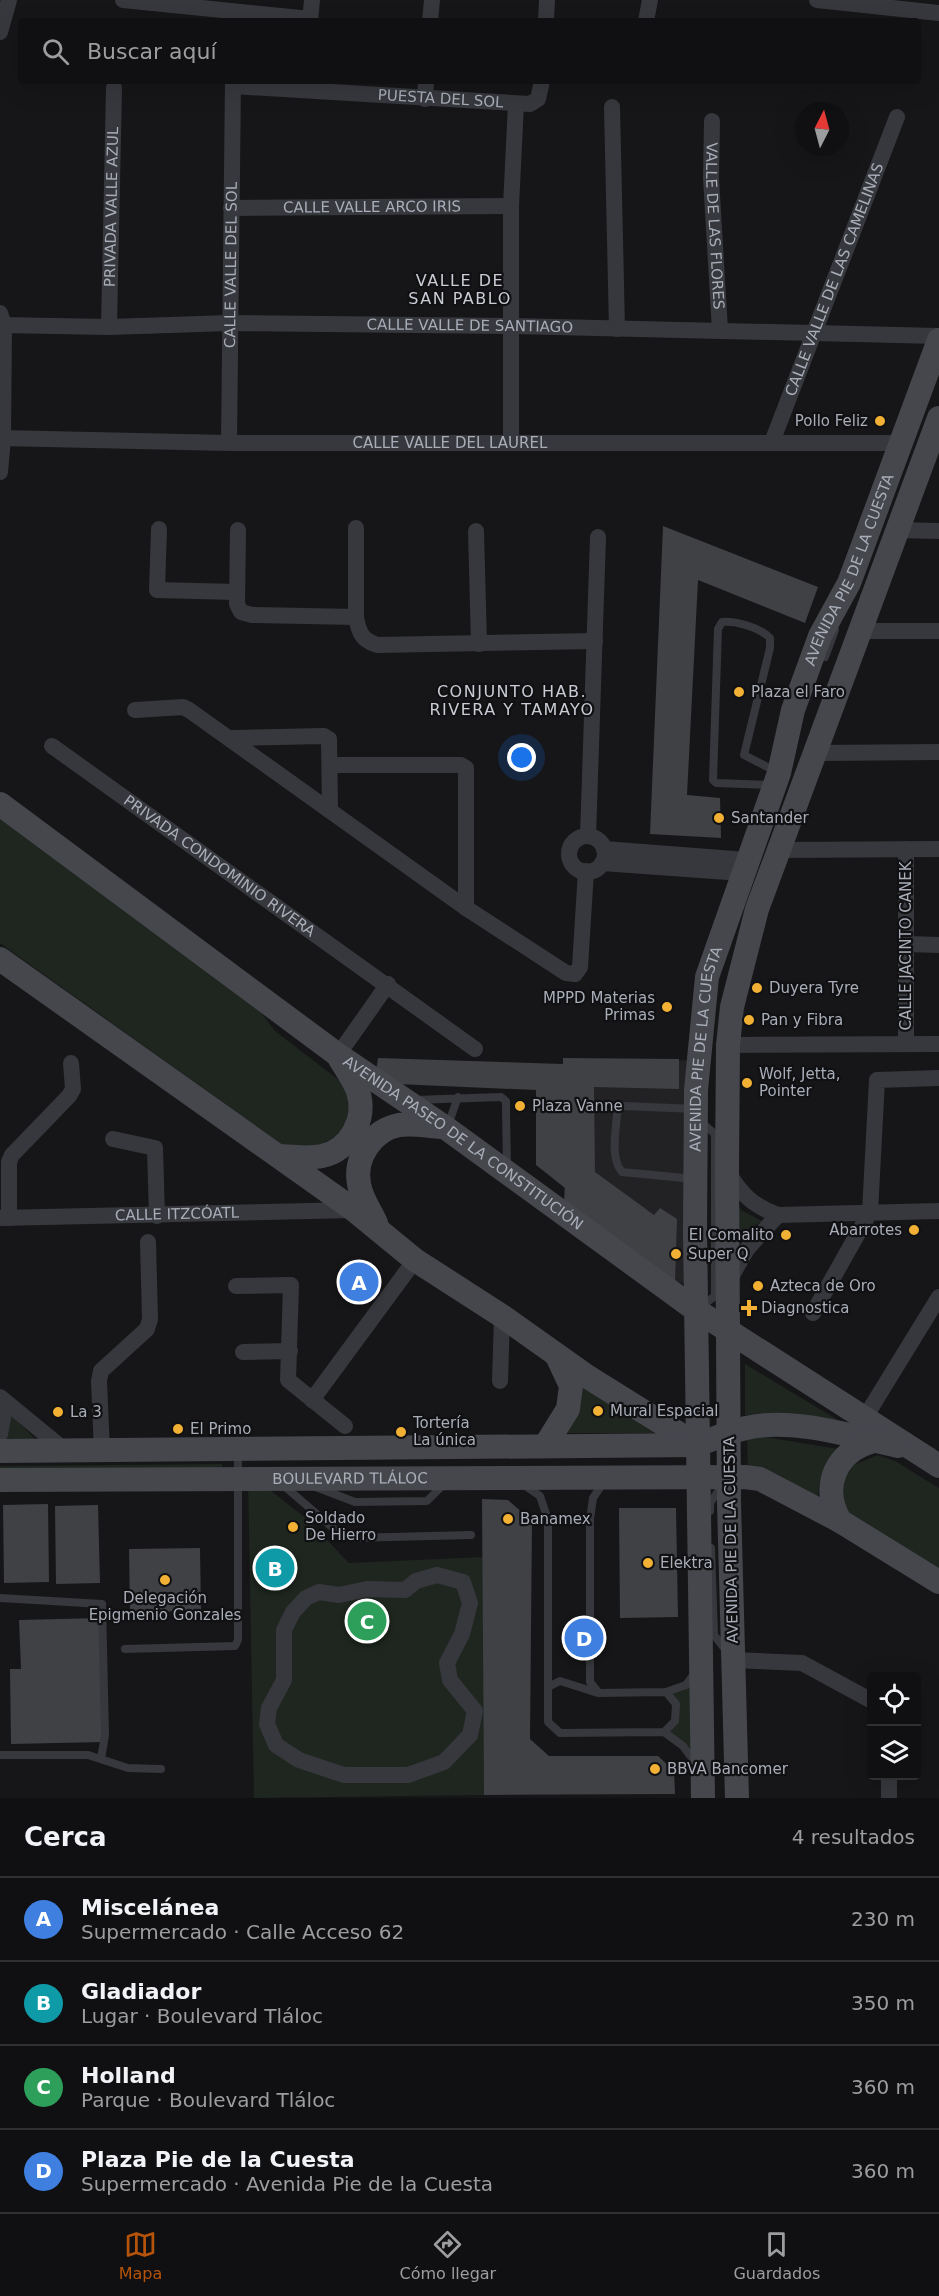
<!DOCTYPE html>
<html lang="es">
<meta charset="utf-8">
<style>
body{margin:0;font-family:"DejaVu Sans",sans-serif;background:#1e1e20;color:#f1f3f6}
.controls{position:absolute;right:18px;bottom:18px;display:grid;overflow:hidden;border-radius:6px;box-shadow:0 6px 24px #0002}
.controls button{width:54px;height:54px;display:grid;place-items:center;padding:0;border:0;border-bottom:2px solid #303032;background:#101012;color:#f1f3f6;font:30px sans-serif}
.compass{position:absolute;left:795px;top:102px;width:54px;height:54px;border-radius:50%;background:#101012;box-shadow:0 6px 24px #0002;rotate:6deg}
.you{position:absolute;left:522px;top:758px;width:21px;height:21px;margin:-15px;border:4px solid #fff;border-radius:50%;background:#1a73e8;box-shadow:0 0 0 9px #1a73e833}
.badge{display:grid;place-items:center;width:39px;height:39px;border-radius:50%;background:#b45309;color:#fff;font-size:20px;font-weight:700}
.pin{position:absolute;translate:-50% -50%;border:3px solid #fff;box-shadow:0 2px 6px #0006}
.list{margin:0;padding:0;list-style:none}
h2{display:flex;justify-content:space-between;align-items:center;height:78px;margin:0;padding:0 24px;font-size:26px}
h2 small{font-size:20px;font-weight:400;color:#9c9d9f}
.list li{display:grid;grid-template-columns:39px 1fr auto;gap:18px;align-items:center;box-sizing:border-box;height:84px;padding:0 24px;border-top:2px solid #303032}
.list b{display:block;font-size:22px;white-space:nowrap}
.list p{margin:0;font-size:20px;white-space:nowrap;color:#9c9d9f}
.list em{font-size:20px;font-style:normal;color:#9c9d9f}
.icon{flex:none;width:33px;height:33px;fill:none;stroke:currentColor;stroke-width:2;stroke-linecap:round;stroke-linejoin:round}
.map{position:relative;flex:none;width:939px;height:1798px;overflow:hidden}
.search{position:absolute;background:#101012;box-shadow:0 6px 24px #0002;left:18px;right:18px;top:18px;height:66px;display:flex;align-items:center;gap:15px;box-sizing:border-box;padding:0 21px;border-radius:6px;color:#9c9d9f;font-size:22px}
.sheet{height:414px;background:#101012}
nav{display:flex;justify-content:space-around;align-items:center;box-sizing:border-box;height:84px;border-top:2px solid #303032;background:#101012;font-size:16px;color:#9c9d9f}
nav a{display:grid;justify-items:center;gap:3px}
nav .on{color:#b45309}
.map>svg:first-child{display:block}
</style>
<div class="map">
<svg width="939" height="1798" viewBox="0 0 939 1798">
<rect width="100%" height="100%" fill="#161618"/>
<!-- built -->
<path fill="#222225" d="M694,1060L692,1285L675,1282L564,1206L563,1064Z"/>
<!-- green -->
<path fill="#1e261f" d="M0,816L248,995L275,1031L348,1087C354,1132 330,1150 287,1148L0,943Z
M736,1201L741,1210L762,1221L743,1233L737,1242Z
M745,1364L843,1423L793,1413L745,1415Z
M579,1381L654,1433H566Z
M9,1413L41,1445L0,1444Z
M759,1436L838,1449C824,1465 818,1478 818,1500L748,1467L747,1438Z
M878,1455L895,1461L939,1488V1574L847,1517L839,1497L846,1468Z
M222,1464V1470L0,1472V1466Z
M248,1480H257L307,1519L349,1563L483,1557L484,1795L254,1798Z
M701,1666L703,1775L683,1746L664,1732L675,1721L676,1704L666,1692L686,1685Z"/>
<!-- building -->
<path fill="#404145" d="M663,526L818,587L805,623L698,580L687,795L720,798L721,838L650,834Z
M378,1058L563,1064V1058L679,1059V1089L594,1087L595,1172L654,1215L660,1208L677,1219L675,1282L564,1206L565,1188L536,1165V1090L397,1084L376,1071Z
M482,1499L508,1500L532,1521L530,1739L549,1756H658L674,1771L675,1794L484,1795Z
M48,1504L49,1582L4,1583L3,1505Z
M98,1505L100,1583L56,1584L55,1506Z
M619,1508H676L678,1617L620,1618Z
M200,1548L201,1611L130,1612L129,1549Z
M100,1618L103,1742L11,1744L10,1669H21L19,1620Z"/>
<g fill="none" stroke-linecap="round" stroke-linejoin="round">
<!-- lane -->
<path stroke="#37383d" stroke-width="8" d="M825,657L835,630
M771,785L716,783L713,780L718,629L722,622C736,621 759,627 770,638V648L744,755L777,772
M414,1100L501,1097L506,1101V1108L507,1169
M448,1125L458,1097
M694,1179L622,1172C610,1159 616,1131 617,1114L618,1109L624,1106L695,1109
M699,1308L715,1296V1134L701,1122
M605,1480L593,1498L590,1519V1682L599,1693L666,1692L686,1685L695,1673
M283,1485L340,1534L350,1538L471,1535
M524,1485L540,1496L548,1520V1722L560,1733L664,1732L683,1746L696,1764
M313,1486L355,1502L427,1501L445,1483
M710,1511V1503L722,1486
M548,1520L590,1519
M711,1548L714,1635L728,1653
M0,1598L102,1604L105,1735L101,1759
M125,1649L235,1646L238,1640V1450
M548,1687L560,1681L598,1693
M664,1732L675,1721L676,1704L666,1692
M0,1755H88L128,1768L161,1769"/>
<!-- street -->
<g stroke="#37383d" stroke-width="16">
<path d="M123,0L310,19"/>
<path d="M817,0L939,13"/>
<path d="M310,21L312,0"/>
<path d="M430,21L432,0"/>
<path d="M546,21L547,0"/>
<path d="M646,21L650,0"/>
<path d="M0,32L9,0"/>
<path id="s1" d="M233,86L530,104L538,99L542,81"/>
<path d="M425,99L426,81"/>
<path d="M612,107L617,329"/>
<path id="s2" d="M712,121L711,178L720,330"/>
<path id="s3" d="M231,208L511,206"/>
<path d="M0,313L4,325L3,438L0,472"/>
<path id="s4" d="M0,325L109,327L229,323L513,326L939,336"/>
<path id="s5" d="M109,327L114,88"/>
<path id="s6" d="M0,438L229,443H901"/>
<path d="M511,441V206L516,104"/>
<path id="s7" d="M772,442L897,117"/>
<path id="s8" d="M229,443L233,81"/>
<path d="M356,528V617C359,633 362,640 377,645L595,641"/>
<path d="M159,529L157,590L236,592"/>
<path d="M238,530L237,604L241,612L252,615L356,617"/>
<path d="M899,530L939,531"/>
<path d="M476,531L479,644"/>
<path d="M860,631H939"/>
<path d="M135,710L183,707L189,710L466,908L566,973L575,974L580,967L586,871"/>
<path d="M232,738L324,736L329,739L330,808"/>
<path id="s9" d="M52,746L475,1049"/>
<path d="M817,753L939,752"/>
<path d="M331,765H461L466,768V908"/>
<path d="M588,836L598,537"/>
<circle cx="587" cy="854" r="18"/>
<path d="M604,849L747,860"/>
<path d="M779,850L939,849"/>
<path d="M602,863L742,873"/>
<path d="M906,944L939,945"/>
<path d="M906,1044V849"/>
<path d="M728,1045L939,1044"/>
<path d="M338,1055L388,984"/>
<path d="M113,1139L155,1148L157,1216"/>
<path d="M728,1172C741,1194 753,1206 778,1215L939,1211"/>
<path id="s10" d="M0,1218L354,1210"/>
<path d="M9,1218V1162L12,1155L69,1096L73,1089L71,1063"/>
<path d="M730,1279L747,1249L778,1215"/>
<path d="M236,1286L291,1285L288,1380L345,1426"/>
<path d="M813,1313L870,1212L877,1080L939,1078"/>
<path d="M243,1352L290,1351"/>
<path d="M500,1381L502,1316"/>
<path d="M0,1397L67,1452"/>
<path d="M312,1400L415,1260"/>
<path d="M0,1406L3,1418L0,1434"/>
<path d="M864,1419L939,1297"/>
<path d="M102,1452L99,1381L101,1371L147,1329L150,1319L148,1242"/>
<path d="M437,1575L463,1582L470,1603L462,1634L447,1663L450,1680L475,1711L470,1735L444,1762L408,1775H344L299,1760L276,1745L267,1724L269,1708L284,1680V1630L293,1612L306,1598L319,1592L339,1595L367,1589L405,1590L416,1581Z"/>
<path d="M734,1660L802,1663L872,1701"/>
<path d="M889,1798V1776"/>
</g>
<!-- secondary -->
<g stroke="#45474d" stroke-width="24">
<path id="s11" d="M0,804L338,1055L446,1128L696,1310L939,1466"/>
<path d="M0,959L354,1210L415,1260L502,1316L588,1377L697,1445"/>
<path d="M280,1156C294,1157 308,1159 322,1156C350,1150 367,1119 358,1091C354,1080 346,1069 340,1059"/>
<path d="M376,1223C370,1210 361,1198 359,1184C354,1157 373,1130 399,1125C413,1123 427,1126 441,1127"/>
<path d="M545,1446L568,1409L571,1386L557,1356"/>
<path d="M0,1451L697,1445C713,1439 729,1432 746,1428C793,1417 851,1436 898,1446"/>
<path id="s12" d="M0,1480L745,1477L760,1479L840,1521L939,1582"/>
<path d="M840,1521C820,1486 836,1451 874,1441"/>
<path id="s13" d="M703,1798L695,1231L696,1090L707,977L779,773L793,710L820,636L849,583L939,340"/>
<path d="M737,1798L729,1503L727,1169L728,1045L732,1007L757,909L939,418"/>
</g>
</g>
<!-- markers -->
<g fill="#f2b134" stroke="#111113" stroke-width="2">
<circle cx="880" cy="421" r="6"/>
<circle cx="739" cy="692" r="6"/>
<circle cx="719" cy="818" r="6"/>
<circle cx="757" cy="988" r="6"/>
<circle cx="667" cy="1007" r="6"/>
<circle cx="749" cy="1020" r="6"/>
<circle cx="747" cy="1083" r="6"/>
<circle cx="520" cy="1106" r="6"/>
<circle cx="914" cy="1230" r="6"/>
<circle cx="786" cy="1235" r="6"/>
<circle cx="676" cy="1254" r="6"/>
<circle cx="758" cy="1286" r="6"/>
<path d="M746 1299h6v6h6v6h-6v6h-6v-6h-6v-6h6z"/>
<circle cx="598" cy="1411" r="6"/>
<circle cx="58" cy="1412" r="6"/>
<circle cx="178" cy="1429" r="6"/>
<circle cx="401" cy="1432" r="6"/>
<circle cx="508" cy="1519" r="6"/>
<circle cx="293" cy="1527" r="6"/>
<circle cx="648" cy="1563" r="6"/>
<circle cx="165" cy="1580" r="6"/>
<circle cx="655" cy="1769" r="6"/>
</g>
<g text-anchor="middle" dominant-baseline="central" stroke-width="4.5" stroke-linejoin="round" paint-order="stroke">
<!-- street labels -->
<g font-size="15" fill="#a8adb8" stroke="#111113">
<text stroke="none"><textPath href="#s1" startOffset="208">PUESTA DEL SOL</textPath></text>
<text stroke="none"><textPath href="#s3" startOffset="141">CALLE VALLE ARCO IRIS</textPath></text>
<text stroke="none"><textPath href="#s5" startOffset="120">PRIVADA VALLE AZUL</textPath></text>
<text stroke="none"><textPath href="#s2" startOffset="105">VALLE DE LAS FLORES</textPath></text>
<text stroke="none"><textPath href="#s8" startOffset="178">CALLE VALLE DEL SOL</textPath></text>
<text stroke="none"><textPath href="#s7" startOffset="174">CALLE VALLE DE LAS CAMELINAS</textPath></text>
<text stroke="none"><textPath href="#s4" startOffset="470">CALLE VALLE DE SANTIAGO</textPath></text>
<text stroke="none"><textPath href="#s6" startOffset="450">CALLE VALLE DEL LAUREL</textPath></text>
<text stroke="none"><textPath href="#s13" startOffset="1254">AVENIDA PIE DE LA CUESTA</textPath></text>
<text stroke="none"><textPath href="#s9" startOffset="206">PRIVADA CONDOMINIO RIVERA</textPath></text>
<text transform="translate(906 946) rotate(-90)">CALLE JACINTO CANEK</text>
<text stroke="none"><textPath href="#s13" startOffset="750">AVENIDA PIE DE LA CUESTA</textPath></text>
<text stroke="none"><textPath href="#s11" startOffset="574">AVENIDA PASEO DE LA CONSTITUCIÓN</textPath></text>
<text stroke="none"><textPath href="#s10" startOffset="177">CALLE ITZCÓATL</textPath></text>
<text stroke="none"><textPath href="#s12" startOffset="350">BOULEVARD TLÁLOC</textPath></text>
<text transform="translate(731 1540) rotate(-91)">AVENIDA PIE DE LA CUESTA</text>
</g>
<!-- poi labels -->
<g font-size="15" fill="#a8adb8" stroke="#111113" text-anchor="start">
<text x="868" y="421" text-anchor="end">Pollo Feliz</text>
<text x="751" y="692">Plaza el Faro</text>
<text x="731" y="818">Santander</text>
<text x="769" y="988">Duyera Tyre</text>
<text x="655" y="998" text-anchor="end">MPPD Materias<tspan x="655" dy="17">Primas</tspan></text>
<text x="761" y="1020">Pan y Fibra</text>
<text x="759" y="1074">Wolf, Jetta,<tspan x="759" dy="17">Pointer</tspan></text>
<text x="532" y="1106">Plaza Vanne</text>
<text x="902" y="1230" text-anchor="end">Abarrotes</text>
<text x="774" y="1235" text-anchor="end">El Comalito</text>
<text x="688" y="1254">Super Q</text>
<text x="770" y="1286">Azteca de Oro</text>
<text x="761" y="1308">Diagnostica</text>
<text x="610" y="1411">Mural Espacial</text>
<text x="70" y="1412">La 3</text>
<text x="413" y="1423">Tortería<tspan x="413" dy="17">La única</tspan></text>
<text x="190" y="1429">El Primo</text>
<text x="305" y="1518">Soldado<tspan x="305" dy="17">De Hierro</tspan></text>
<text x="520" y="1519">Banamex</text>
<text x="660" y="1563">Elektra</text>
<text x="165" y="1598" text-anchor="middle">Delegación<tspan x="165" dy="17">Epigmenio Gonzales</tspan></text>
<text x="667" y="1769">BBVA Bancomer</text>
</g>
<!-- neighbourhood labels -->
<g font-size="16" letter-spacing="1.5" fill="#c9ccd4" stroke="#111113">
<text x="460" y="280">VALLE DE<tspan x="460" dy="18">SAN PABLO</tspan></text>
<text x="512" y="691">CONJUNTO HAB.<tspan x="512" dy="18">RIVERA Y TAMAYO</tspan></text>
</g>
</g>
</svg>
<div class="controls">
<button><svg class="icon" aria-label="locate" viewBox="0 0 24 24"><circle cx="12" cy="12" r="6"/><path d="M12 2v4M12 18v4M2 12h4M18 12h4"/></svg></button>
<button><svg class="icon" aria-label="layers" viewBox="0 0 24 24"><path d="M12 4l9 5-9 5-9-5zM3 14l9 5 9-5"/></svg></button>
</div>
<svg class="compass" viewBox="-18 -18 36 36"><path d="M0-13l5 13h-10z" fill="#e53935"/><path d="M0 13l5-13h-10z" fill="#9c9d9f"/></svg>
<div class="you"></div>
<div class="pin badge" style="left:359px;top:1282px;background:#3f7fe0">A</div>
<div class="pin badge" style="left:275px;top:1568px;background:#0f9aa8">B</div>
<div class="pin badge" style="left:367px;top:1621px;background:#2e9e5b">C</div>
<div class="pin badge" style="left:584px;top:1638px;background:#3f7fe0">D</div>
<div class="search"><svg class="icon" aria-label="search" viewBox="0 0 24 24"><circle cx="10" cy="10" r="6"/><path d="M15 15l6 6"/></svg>Buscar aquí</div>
</div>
<section class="sheet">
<h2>Cerca<small>4 resultados</small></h2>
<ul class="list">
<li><span class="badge" style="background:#3f7fe0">A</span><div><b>Miscelánea</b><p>Supermercado · Calle Acceso 62</p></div><em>230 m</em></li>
<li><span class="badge" style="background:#0f9aa8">B</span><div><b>Gladiador</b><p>Lugar · Boulevard Tláloc</p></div><em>350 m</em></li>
<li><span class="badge" style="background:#2e9e5b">C</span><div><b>Holland</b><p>Parque · Boulevard Tláloc</p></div><em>360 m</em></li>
<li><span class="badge" style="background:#3f7fe0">D</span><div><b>Plaza Pie de la Cuesta</b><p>Supermercado · Avenida Pie de la Cuesta</p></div><em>360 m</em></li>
</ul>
</section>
<nav>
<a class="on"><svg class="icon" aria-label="map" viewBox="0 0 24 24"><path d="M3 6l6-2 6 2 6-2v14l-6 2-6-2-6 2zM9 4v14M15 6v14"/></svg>Mapa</a>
<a><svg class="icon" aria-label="directions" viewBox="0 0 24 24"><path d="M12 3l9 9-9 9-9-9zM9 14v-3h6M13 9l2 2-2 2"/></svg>Cómo llegar</a>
<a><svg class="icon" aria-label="saved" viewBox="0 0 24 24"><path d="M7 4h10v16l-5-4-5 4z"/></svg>Guardados</a>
</nav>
